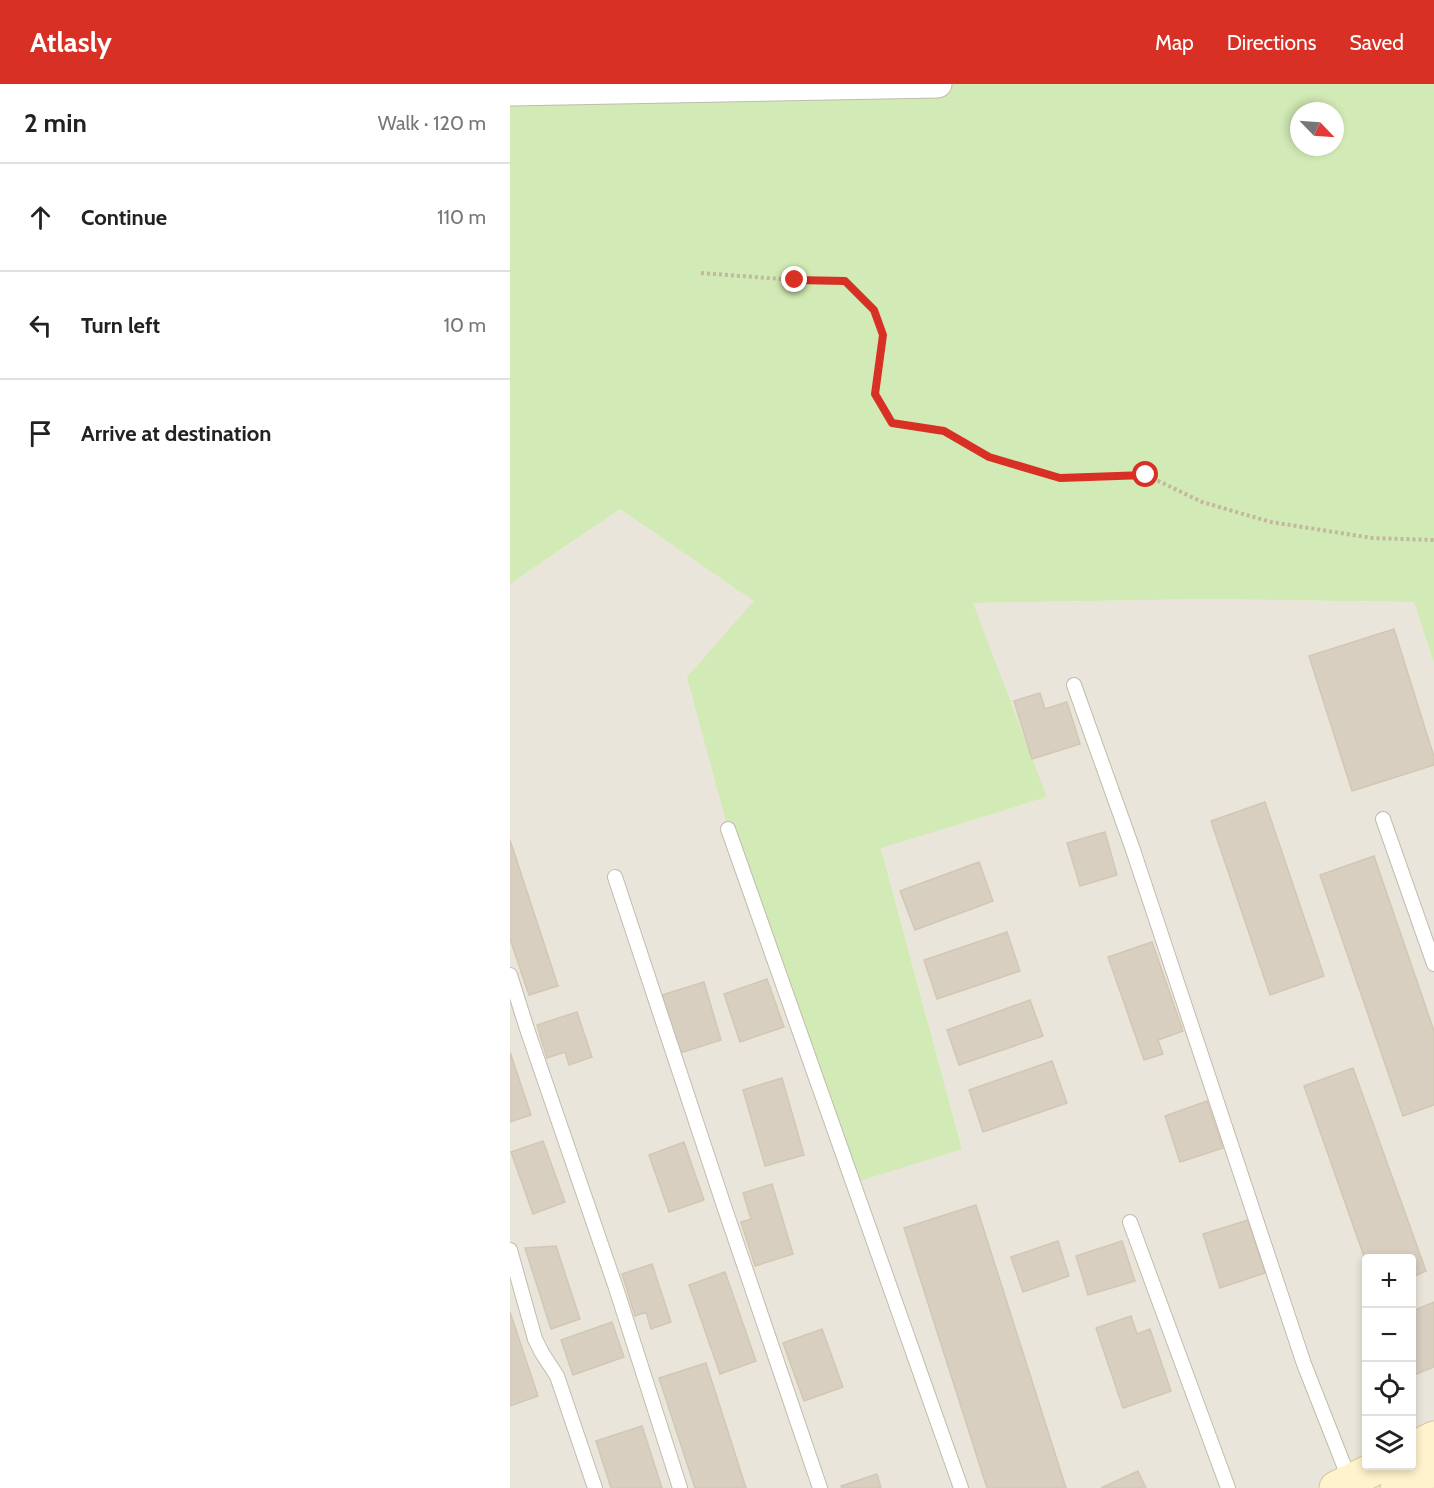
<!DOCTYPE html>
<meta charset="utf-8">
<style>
body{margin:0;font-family:Cabin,sans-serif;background:#f2f2f2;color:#222}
.controls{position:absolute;right:18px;bottom:18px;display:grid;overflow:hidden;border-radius:6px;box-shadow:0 3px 9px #0003}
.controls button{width:54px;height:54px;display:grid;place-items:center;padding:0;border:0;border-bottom:2px solid #e0e0e0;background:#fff;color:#222;font:30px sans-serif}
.compass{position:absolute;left:780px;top:18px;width:54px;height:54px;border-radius:50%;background:#fff;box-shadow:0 3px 9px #0003;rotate:115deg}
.stop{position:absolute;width:18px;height:18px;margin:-14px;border:4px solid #d93025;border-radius:50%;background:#fff}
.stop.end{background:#d93025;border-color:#fff;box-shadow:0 2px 6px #0008}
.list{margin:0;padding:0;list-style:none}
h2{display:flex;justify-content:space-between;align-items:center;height:78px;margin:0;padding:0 24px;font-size:26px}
h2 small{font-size:20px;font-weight:400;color:#767676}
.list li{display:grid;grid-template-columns:39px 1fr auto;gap:18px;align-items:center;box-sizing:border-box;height:108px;padding:0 24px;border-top:2px solid #e0e0e0}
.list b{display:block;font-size:22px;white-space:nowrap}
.list em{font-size:20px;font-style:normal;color:#767676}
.icon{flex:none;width:33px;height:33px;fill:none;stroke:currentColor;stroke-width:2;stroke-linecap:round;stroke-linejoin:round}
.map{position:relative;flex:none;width:924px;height:1404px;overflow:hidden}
header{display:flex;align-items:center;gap:36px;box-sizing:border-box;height:84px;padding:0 30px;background:#d93025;color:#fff}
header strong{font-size:28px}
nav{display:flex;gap:33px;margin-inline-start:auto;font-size:21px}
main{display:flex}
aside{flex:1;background:#fff}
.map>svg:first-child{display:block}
</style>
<header>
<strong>Atlasly</strong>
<nav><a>Map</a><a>Directions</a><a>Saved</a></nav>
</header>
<main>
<aside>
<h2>2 min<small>Walk · 120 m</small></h2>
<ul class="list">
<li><svg class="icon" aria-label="ahead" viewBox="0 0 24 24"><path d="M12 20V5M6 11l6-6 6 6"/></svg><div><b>Continue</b></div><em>110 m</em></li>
<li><svg class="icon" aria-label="left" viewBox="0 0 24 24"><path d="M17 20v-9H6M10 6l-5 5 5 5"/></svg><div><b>Turn left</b></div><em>10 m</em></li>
<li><svg class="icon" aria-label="arrive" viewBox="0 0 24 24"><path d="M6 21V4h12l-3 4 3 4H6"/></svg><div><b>Arrive at destination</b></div></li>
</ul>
</aside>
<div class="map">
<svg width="924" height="1404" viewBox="0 0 924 1404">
<rect width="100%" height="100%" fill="#f6f3ec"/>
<!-- residential -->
<path fill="#eae5da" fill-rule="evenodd" d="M110,425L245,517L452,1065L371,763L537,713L462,519L699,515L904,518L924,580V1404H0V500ZM856,1174H902V1382H856Z"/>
<!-- green -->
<path fill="#d2eab5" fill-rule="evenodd" d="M428,0H924V580L904,518L699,515L463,519L537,713L371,764L452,1065L343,1099L218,745L177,593L244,517L110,425L0,500V8ZM789,27H825V63H789Z"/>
<!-- building -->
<path fill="#d8cfc1" stroke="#d3c7b4" stroke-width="1.5" d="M884,545L924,673V681L842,707L799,572Z
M530,609L535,625L557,618L570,660L522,675L504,617Z
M755,718L814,892L760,911L701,737Z
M595,748L607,791L570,802L557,759Z
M0,756L48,902L19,911L0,855Z
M864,772L924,947V1021L893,1032L810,791Z
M469,778L483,817L405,846L390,807Z
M497,848L510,887L427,915L414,876Z
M642,858L673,947L648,956L653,970L634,976L598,873Z
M257,895L274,943L230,958L214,910Z
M194,898L211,956L170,969L152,911Z
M520,916L533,952L449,981L437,946Z
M67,928L82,973L59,981L55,968L37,974L27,941Z
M0,968L21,1031L0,1038Z
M542,977L557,1019L473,1048L459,1006Z
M843,984L916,1187L902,1193V1174H856V1178L794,1002Z
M272,994L294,1071L255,1082L233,1006Z
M697,1017L713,1064L670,1078L655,1032Z
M33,1057L55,1118L23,1130L1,1068Z
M174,1058L194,1116L159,1128L139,1071Z
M262,1100L283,1170L245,1182L231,1138L241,1135L233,1109Z
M466,1121L556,1404H477L394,1144Z
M738,1136L755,1189L710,1204L693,1150Z
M548,1157L559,1192L513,1208L501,1173Z
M612,1157L625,1197L578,1211L566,1172Z
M46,1162L70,1235L41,1245L15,1164Z
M142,1180L161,1238L141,1245L136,1228L125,1232L112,1190Z
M215,1188L246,1277L210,1290L179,1201Z
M924,1218V1283L902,1292V1227Z
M0,1228L28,1312L0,1322Z
M621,1232L627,1250L640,1245L661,1307L613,1324L586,1244Z
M102,1238L114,1273L63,1291L51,1256Z
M312,1245L333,1303L294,1317L273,1259Z
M196,1279L236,1404H185L149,1294Z
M132,1342L152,1404H101L86,1357Z
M628,1387L636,1404H591Z
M367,1390L371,1404H332L331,1402Z"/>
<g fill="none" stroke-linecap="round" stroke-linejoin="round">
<!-- service casing -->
<g stroke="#c2bbae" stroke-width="16">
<path id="service" d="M564,601L622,763L794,1280L840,1397
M873,735L924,880
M218,745L451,1404
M105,793L214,1122L310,1404
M0,891L17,945L106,1204L170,1404
M620,1138L718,1404
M0,1166L25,1255L32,1269L47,1292L85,1404"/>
</g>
<!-- minor casing -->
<g stroke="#c2bbae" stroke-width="29">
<path id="minor" d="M0,8L428,0"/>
</g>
<!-- secondary casing -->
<g stroke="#d6c79b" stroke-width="35">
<path id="secondary" d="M902,1365L924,1354
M826,1404L870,1382
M887,1404L924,1385"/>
</g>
<!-- path -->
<path stroke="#c4b79f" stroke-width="4" stroke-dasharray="3 3" stroke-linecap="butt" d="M191,189L285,196L335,197L364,226L373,251L365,310L383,339L434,347L479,373L550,394L636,391L692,418L761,438L862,454L924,456"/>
<!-- service -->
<use href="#service" stroke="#fff" stroke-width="14"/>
<!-- minor -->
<use href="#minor" stroke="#fff" stroke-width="27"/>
<!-- secondary -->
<use href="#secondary" stroke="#fff3cd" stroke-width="33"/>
</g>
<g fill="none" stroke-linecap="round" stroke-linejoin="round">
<!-- route -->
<path stroke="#d93025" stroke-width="8" d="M285,196L335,197L364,226L373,251L365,310L382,339L434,347L479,373L550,394L636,391"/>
</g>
</svg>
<div class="controls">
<button>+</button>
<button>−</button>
<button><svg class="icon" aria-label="locate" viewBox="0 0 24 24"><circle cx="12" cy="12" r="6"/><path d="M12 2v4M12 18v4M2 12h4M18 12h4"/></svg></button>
<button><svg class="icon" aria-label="layers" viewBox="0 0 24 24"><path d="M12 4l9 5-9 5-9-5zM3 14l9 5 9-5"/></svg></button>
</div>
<svg class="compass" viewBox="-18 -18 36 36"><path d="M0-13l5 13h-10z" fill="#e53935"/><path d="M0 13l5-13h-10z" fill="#767676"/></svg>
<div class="stop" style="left:636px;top:391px"></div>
<div class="stop end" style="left:285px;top:196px"></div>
</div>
</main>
